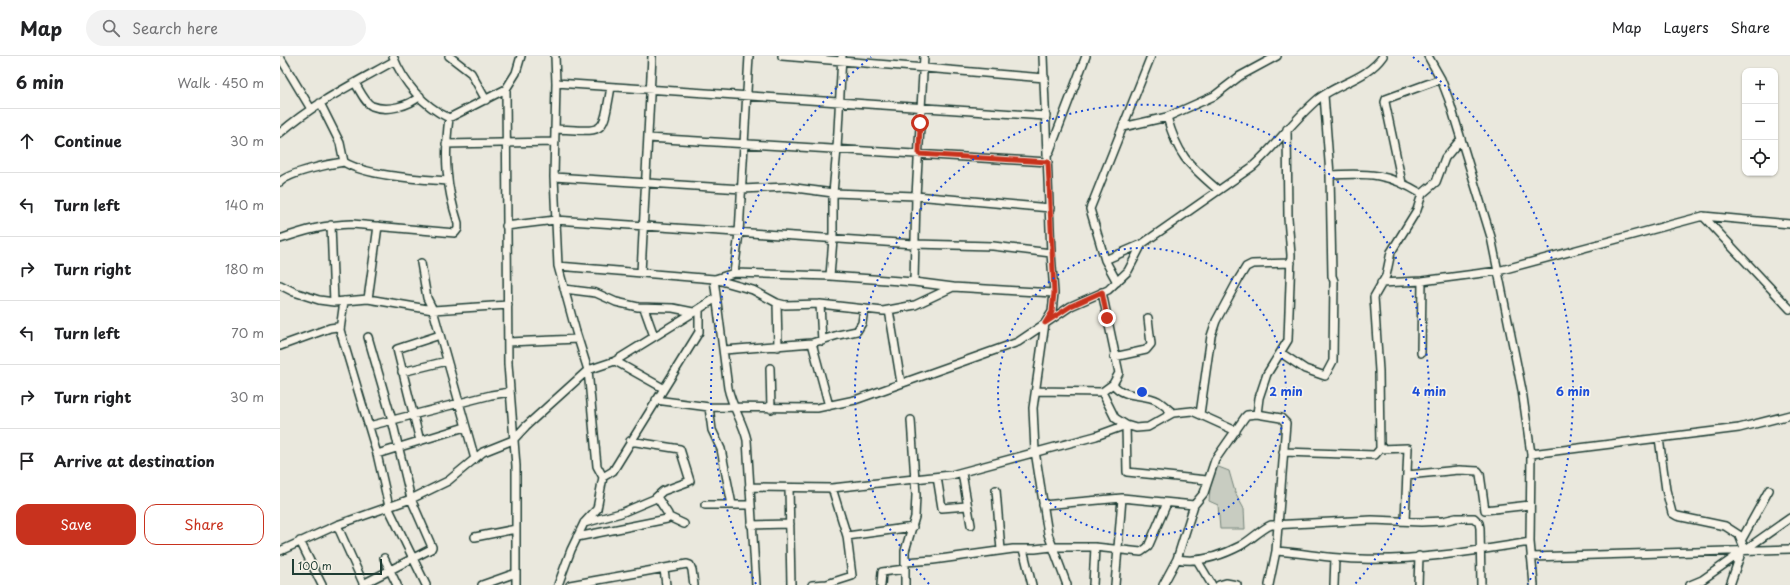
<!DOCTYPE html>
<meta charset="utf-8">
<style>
body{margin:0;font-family:"Playpen Sans",sans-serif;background:#f2f2f2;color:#202124}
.controls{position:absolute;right:12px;top:12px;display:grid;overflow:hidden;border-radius:8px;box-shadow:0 1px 3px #0004}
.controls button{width:36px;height:36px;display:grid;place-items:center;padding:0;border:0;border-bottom:1px solid #e0e0e0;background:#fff;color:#202124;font:20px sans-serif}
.scale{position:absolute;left:12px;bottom:10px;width:90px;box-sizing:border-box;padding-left:4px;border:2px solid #1f3d34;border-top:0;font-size:11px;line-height:14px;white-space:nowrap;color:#1f3d34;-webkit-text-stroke:3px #f7f3e8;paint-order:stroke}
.stop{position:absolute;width:12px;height:12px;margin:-9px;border:3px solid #c8321e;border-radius:50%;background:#fff}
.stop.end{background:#c8321e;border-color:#fff;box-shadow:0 1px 4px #0008}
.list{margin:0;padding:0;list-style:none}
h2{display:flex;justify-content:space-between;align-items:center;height:52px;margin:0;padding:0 16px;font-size:17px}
h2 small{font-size:13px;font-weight:400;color:#757577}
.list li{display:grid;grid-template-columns:26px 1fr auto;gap:12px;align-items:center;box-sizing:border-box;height:64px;padding:0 16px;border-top:1px solid #e0e0e0}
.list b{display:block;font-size:15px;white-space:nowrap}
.list em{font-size:13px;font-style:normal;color:#757577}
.actions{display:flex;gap:8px;padding:12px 16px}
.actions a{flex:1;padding:9px 0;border:1px solid #c8321e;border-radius:12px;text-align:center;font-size:14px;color:#c8321e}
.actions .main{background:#c8321e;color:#fff}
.icon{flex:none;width:22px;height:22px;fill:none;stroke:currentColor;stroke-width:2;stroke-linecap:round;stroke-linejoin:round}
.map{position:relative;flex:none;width:1510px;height:529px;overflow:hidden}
header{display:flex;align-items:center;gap:24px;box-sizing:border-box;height:56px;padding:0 20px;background:#fff;border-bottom:1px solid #e0e0e0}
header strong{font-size:19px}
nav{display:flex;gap:22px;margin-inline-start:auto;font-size:14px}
.search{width:280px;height:36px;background:#f2f2f2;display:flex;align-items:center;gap:10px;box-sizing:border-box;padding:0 14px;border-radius:22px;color:#757577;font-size:15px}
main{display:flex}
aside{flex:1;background:#fff}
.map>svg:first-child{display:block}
</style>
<header>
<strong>Map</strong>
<div class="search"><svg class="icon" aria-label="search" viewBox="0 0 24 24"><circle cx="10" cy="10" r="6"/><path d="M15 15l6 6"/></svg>Search here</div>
<nav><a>Map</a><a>Layers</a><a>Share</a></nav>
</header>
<main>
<aside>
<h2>6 min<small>Walk · 450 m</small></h2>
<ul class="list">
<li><svg class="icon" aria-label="ahead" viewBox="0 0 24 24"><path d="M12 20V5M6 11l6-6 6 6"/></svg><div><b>Continue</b></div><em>30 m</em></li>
<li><svg class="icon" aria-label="left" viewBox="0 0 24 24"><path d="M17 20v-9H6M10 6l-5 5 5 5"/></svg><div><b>Turn left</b></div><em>140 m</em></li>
<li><svg class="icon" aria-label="right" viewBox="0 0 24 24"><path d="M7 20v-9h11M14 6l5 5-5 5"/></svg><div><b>Turn right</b></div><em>180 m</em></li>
<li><svg class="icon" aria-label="left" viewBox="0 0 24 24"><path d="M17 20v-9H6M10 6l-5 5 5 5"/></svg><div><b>Turn left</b></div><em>70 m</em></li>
<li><svg class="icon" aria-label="right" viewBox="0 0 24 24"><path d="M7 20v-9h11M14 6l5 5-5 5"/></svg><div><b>Turn right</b></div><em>30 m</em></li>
<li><svg class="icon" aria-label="arrive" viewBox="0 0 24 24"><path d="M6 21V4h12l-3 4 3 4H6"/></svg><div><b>Arrive at destination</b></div></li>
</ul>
<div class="actions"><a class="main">Save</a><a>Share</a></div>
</aside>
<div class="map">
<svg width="1510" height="529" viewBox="0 0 1510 529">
<rect width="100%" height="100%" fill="#eae8dd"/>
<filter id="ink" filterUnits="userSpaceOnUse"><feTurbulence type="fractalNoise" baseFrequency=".025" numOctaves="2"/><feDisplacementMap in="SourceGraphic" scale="8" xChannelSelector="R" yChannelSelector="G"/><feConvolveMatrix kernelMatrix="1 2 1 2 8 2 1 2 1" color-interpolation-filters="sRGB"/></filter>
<g filter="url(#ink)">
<!-- green -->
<path fill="#c8ccc1" stroke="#74847a" d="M936,410L949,415L955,436L964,453L965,473H940L938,449L929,445L931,420Z"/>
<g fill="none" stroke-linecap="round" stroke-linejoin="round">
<!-- minor casing -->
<g stroke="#1f3d34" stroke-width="10">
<path id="minor" d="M113,0C123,26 143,50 169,62L226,33
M169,0L191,17L206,44
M275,0L276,27L274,121L278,210L434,223L448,332C452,351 463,366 467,384L476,529
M502,0L765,22
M763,0L771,197L774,237L772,256L765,267L753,352L755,395L768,478L787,529
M1148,0L1161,23L1169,44L1211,181L1242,334L1251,398L1250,486L1254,529
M1,3L31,53
M75,27C79,33 85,47 92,50C107,56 129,50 140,40
M276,27L766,60
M40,47L60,87L64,106
M887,61C898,100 908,108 938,134
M843,71L887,61L934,40L960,20L997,0
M276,73C326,75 322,81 331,31
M0,77C34,47 75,27 114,5
M368,82L768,106
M166,88L275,86
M769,97L806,0
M1050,119C1089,117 1108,117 1142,138
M274,121L462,133L508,131L553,137L636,140L770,152
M0,126C10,116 49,108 64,106C86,120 140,123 167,125
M1122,127L1105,46L1106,43L1161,23
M1423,160L1510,253
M51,169L54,246
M226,170L275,164L634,188L713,190L771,197
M0,183C26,174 44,169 72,168L175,177L178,173V167C166,130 164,101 169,62
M862,188L825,204L810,153L871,0
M825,204L837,226
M141,207L147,242L153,254L195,403
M278,210L296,276L308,314L317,410L323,421
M361,217L372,0
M454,217L459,177L469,0
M550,220L553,183V137L557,93L562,0
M434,223L473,234L497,247L505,249L540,248L603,255L635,249L673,231L774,237
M435,223L454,217L550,220L634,226L673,231
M634,226L636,140L644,0
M1101,227L1142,225L1218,215L1423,160L1510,168
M0,229L14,236L39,244L54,246L88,243L153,254L228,249
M284,233L316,237L336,246L358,251L393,252L413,256
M88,243L98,170
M497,247L498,291
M540,248L542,285
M364,252L374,280
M609,254L621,327
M60,274L64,245
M228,286L298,283
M532,287L549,350
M0,290L50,272L57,271L60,274L97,398L110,455L146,529
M444,294L532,287L558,279L577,275L582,267L584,253
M1001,297L1025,313L1045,320L1053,305L1054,225L1052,220L1050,119L1044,39
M1141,297L1142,225
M834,301L866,294L871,288L868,262
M335,305L383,332
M490,312L491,353
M122,316L167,305
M833,328C844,343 864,337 878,345C883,348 888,353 893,357
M756,335L822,336L833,328L839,317L822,236
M822,336L835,362L846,369L856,372L868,371L893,357L912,355L956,375
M376,344L429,351L537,352L575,344L738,286L791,250L828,234L848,215L862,188L972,111C996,90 1013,64 1038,43C1058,27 1087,23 1103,0
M429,351L432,374L441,393L452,449H470
M920,358L931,280L936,265L958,224L966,211L972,208L1011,207
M977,358L1001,362L1006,367L996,495L989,529
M89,370L211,339L230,336
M1379,382L1386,434L1392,457L1397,460L1445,470L1459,479L1465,494
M140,385L117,293L160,279
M1003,396L1095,399L1100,393
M97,398L185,371
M1251,398L1459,372L1510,359
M682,417L691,469
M1127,419L1179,414L1198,415L1200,418L1205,454L1250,449
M657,421L662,452L687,450
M469,431L552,432L671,419L816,380L846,369L847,416L927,424
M509,432L511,529
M716,434L721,494
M425,449H452
M763,449L842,442L914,449
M389,461L404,468
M1125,465L1128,392L1100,393L1099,315L1094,241L1106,220L1111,196L1137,154L1142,138L1156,126L1165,102L1181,83
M304,467L341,457L374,443L383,435L410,425L400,393L350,385
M57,469L84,529
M471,469L510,468
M567,480L633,471
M195,481L236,473
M297,481L387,463L389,461L388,458L377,441
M1462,483L1489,434
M20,485L42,529
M743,493L752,529
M0,495L57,469L131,443L168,425L203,396L233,384L246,370L308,314L335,305L419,253
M996,495C1024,497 1052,503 1081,503C1137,505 1195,495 1250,486
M1251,501L1510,493
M104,502L117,529
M897,503C919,507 941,500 960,490C971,484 980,474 991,469L1092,464L1141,466L1163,465L1176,462H1194L1199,467L1200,472L1201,529
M917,504L932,529
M625,506L653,504L733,493H755L772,491H815L861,496L868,491L887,447
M384,513L386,529
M83,528L151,493L152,491L131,443L112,364L88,281
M202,529L236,517
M236,529V410L228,308L226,33L236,17L241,0
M278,529L291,494L304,467L317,453L323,421L333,415L419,276V253L436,242
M290,529L407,508L410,509L412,514L414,529
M532,529L547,528L572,520L567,480L552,432
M601,529L602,516L625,513
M625,529V495L635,461L636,439L631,364
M813,529L815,491
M835,529L842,442
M883,529L897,503L914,449L924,437L935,404L965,361L967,359L977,358L979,342L987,318L1008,284L1011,199L1008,162L1007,73
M939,529L946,527L957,529
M1054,529L1055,502
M1138,529L1139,500
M1410,529L1422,524L1510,462
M1450,529L1461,497"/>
</g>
<!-- minor -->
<use href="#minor" stroke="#f7f3e8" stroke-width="7"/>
</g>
</g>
<g fill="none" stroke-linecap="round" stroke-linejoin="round" filter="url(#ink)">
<!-- route -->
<path stroke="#c8321e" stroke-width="5" d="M640,67L639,98L768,106L774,237L772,256L765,267L791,250L822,236L827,262"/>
</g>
<!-- distance rings -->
<g fill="none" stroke="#1d4ed8" stroke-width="2" stroke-dasharray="2 4">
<circle cx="862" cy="336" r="144"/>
<path d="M649 528A287 287 0 1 1 1075 528"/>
<path d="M476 528A431 431 0 0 1 591 1M1133 1A431 431 0 0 1 1248 528"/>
</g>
<circle cx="862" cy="336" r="6" fill="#1d4ed8" stroke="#f7f3e8" stroke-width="2"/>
<g font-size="12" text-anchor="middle" font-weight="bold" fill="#1d4ed8" stroke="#f7f3e8" stroke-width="3.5" stroke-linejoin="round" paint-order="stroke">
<text x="1006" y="340">2 min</text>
<text x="1149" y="340">4 min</text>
<text x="1293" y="340">6 min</text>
</g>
</svg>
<div class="controls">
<button>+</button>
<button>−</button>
<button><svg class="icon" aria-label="locate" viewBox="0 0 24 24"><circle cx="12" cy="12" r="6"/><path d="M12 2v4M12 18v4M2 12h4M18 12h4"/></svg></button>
</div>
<div class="scale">100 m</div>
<div class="stop" style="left:640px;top:67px"></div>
<div class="stop end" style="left:827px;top:262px"></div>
</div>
</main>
